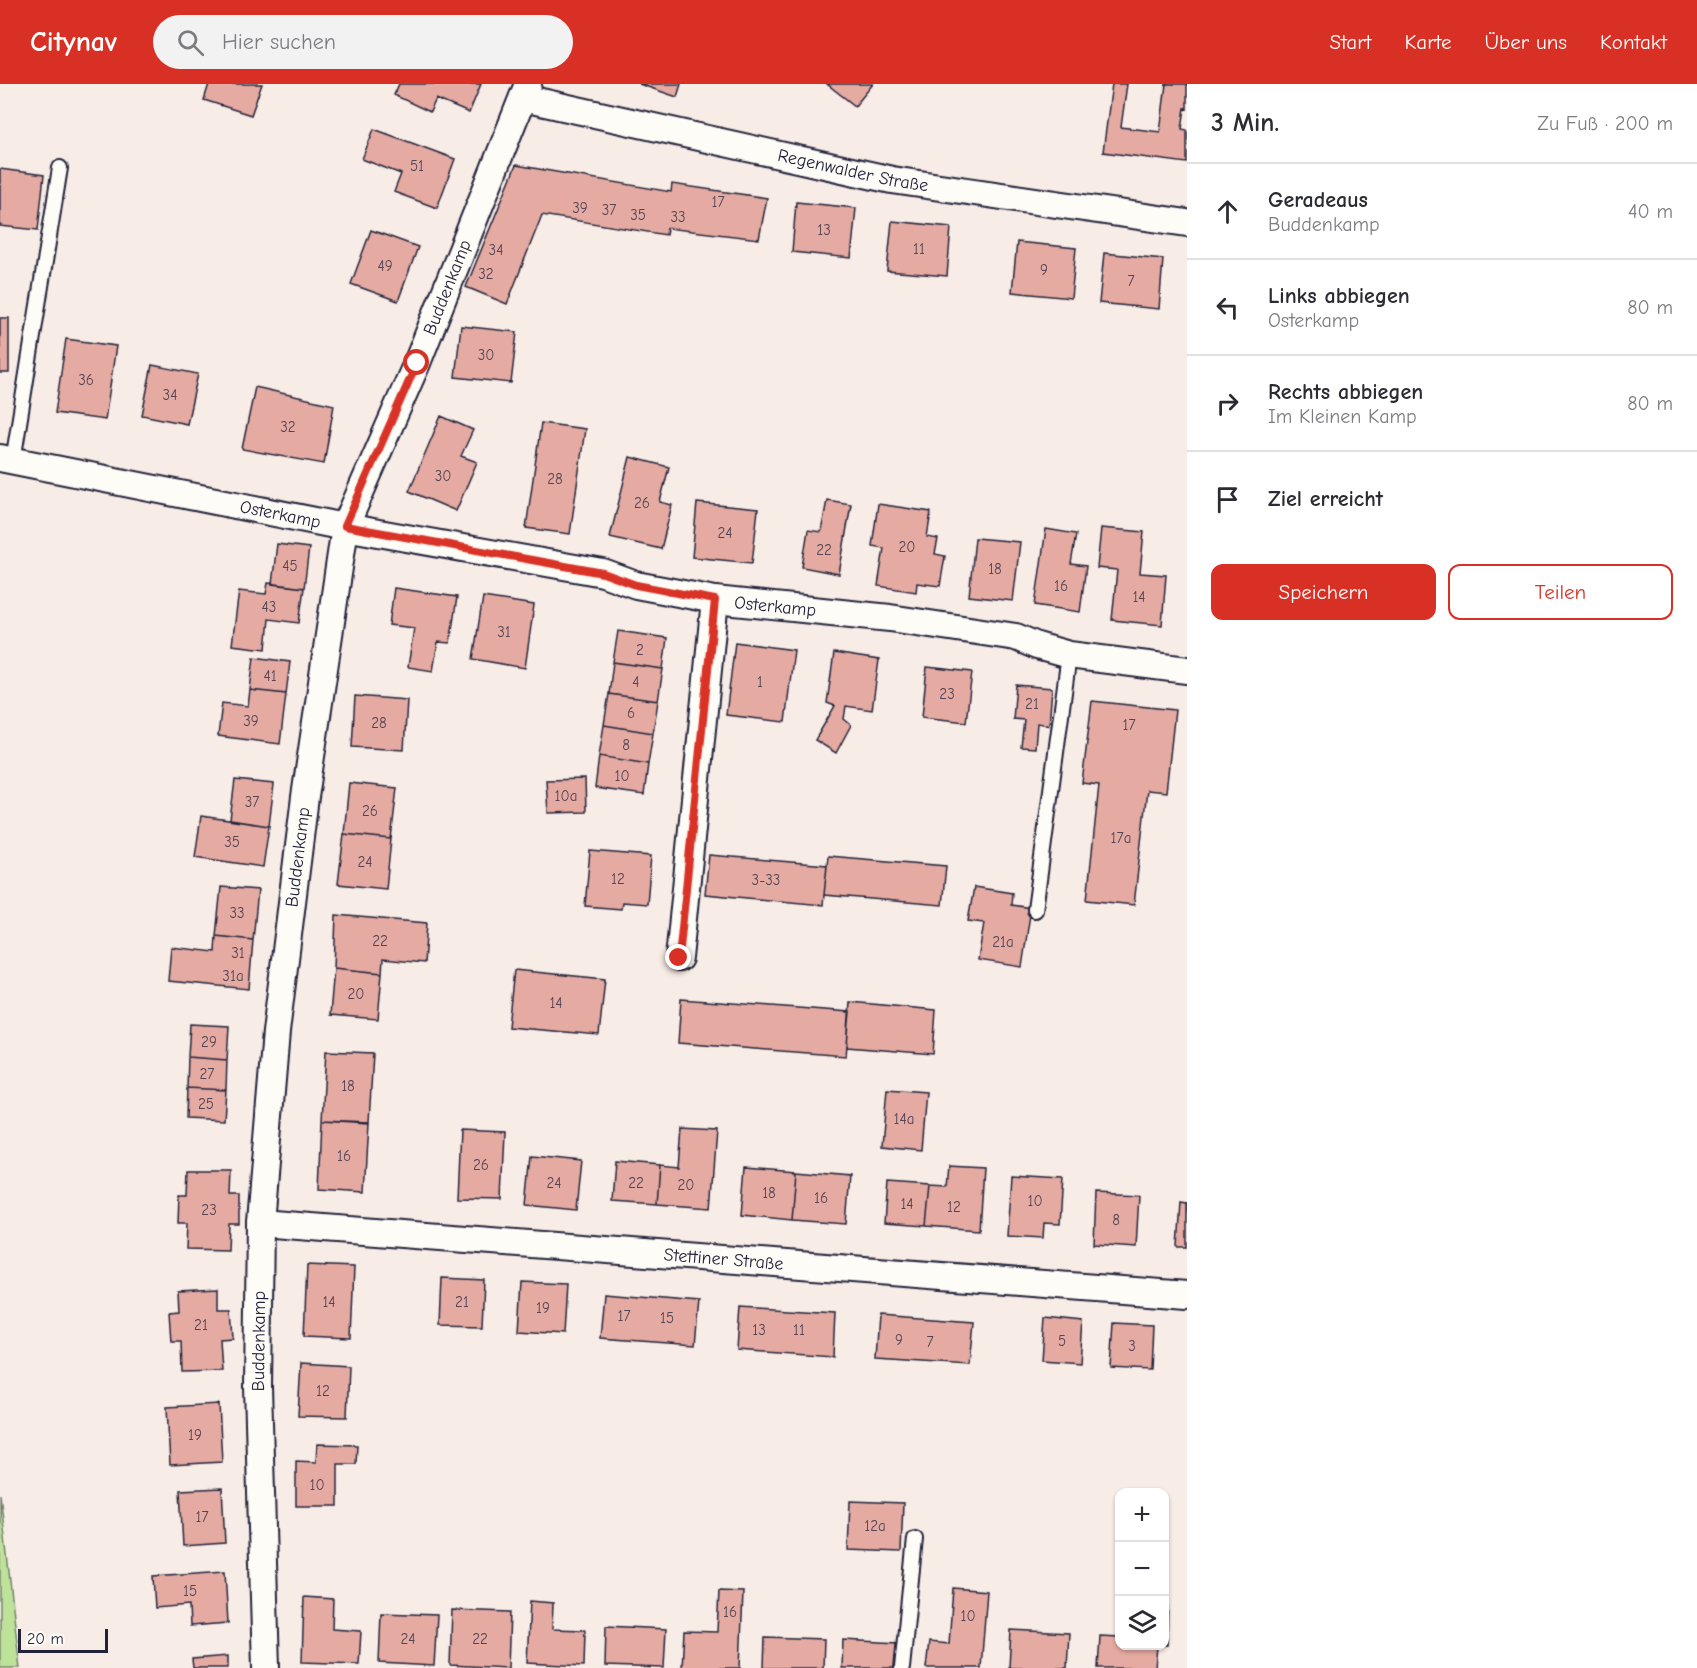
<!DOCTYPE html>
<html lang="de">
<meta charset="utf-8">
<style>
body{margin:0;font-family:"Comic Neue",sans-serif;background:#f2f2f3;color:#2b2b33}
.controls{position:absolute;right:18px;bottom:18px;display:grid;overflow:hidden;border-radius:12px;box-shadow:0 2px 4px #0004}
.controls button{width:54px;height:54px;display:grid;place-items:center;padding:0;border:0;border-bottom:2px solid #e1e1e2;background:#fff;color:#2b2b33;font:30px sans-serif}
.scale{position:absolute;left:18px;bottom:15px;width:90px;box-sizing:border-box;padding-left:6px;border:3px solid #22223b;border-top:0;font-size:16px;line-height:21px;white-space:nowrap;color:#22223b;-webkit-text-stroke:4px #fdfcf7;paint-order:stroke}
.stop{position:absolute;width:18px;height:18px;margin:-14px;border:4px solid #d93025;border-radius:50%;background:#fff}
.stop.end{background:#d93025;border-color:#fff;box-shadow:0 2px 6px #0008}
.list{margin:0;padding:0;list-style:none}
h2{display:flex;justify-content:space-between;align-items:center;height:78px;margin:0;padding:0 24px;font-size:26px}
h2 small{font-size:20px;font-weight:400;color:#7c7c81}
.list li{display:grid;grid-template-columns:39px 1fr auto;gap:18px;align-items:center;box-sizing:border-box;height:96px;padding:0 24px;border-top:2px solid #e1e1e2}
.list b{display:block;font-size:22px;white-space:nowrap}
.list p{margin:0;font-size:20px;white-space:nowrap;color:#7c7c81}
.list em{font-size:20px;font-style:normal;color:#7c7c81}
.actions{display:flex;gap:12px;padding:18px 24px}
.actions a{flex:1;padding:14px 0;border:2px solid #d93025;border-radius:12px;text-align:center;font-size:21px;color:#d93025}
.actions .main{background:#d93025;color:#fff}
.icon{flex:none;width:33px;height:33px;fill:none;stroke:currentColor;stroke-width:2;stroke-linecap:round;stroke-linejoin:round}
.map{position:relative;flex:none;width:1187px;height:1584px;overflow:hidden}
header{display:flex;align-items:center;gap:36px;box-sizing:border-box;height:84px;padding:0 30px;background:#d93025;color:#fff}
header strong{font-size:28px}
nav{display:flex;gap:33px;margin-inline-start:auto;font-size:21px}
.search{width:420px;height:54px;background:#f2f2f3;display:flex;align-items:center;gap:15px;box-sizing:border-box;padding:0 21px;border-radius:33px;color:#7c7c81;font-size:22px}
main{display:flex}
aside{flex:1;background:#fff}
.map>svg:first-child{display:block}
</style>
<header>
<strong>Citynav</strong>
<div class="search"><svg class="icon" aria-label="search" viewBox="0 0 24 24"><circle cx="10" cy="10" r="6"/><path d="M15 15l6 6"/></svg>Hier suchen</div>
<nav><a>Start</a><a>Karte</a><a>Über uns</a><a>Kontakt</a></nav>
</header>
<main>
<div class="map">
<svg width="1187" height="1584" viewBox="0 0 1187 1584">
<rect width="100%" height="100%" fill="#f8ece6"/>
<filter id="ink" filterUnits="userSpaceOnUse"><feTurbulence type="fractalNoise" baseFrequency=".0167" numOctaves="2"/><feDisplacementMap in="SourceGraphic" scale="12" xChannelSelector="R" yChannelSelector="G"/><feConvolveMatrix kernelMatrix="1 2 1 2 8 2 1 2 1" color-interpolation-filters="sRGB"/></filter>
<g filter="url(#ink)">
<!-- green -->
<path fill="#bfe29b" stroke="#70826b" stroke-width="1.5" d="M0,1410L20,1584H0Z"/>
<!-- building -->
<path fill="#e5aba2" stroke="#22223b" stroke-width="1.5" d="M209,0H262L251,31L204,16Z
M399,0H481L469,29L436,15L430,28L394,11Z
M639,0H681L677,13Z
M827,0H873L855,22Z
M1112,0H1127L1121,43L1160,48L1166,0H1187V25L1185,24L1182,45L1187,46V79L1103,68Z
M374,45L455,75L437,124L394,108L401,90L362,75Z
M516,81L671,108L672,100L767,114L759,155L667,144L666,151L542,131L507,220L466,203Z
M0,85L44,91L38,146L0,142Z
M796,118L856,124L851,174L792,168Z
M892,137L951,143L947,192L887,187Z
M371,146L418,163L398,217L351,200Z
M1017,158L1076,164L1071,214L1012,208Z
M1104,169L1163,175L1159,225L1099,219Z
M0,234H9V289H0Z
M461,242L517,248L511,299L455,293Z
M66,255L116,262L105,336L55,329Z
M152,281L198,290L187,340L142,331Z
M255,303L334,321L324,380L242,365Z
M441,332L473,346L461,372L477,378L456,427L409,407Z
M541,339L585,345L570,450L526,444Z
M630,373L669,383L660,418L672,421L661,465L610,453Z
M827,416L851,420L839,490L802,483L808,446L821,448Z
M697,419L758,425L752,479L692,473Z
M878,420L931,428L927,453L938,455L935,470L945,472L940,502L917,499L916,508L878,502L884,464L872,462Z
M1101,444L1144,448L1140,489L1166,491L1162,541L1112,536L1117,486L1097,484Z
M1046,445L1076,450L1071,480L1086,482L1080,528L1035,521Z
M975,454L1020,458L1013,517L969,512Z
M277,460L309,464L304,504L272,500Z
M268,499L304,504L299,539L269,535L266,565L232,561L239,507L266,510Z
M394,504L457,513L450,559L438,558L433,587L408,583L414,544L389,541Z
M483,513L534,521L525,584L473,575Z
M618,547L667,554L663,585L613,578Z
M735,558L794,566L785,638L726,631Z
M834,569L879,576L872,626L846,622L844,635L851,641L836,669L815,656L835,622L827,619Z
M254,573L290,578L286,610L250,606Z
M613,578L663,585L658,617L609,610Z
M927,583L972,588L966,638L922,633Z
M1016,601L1052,604L1049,641L1037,639L1035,664L1021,663L1024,636L1013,635Z
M250,606L286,610L280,660L218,652L222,619L248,622Z
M609,610L658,617L653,649L604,641Z
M355,612L407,616L404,666L352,663Z
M1092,617L1175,626L1166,708L1147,706L1134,821L1087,816L1099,701L1082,699Z
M604,641L653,649L648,680L599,672Z
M599,672L648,680L644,711L595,704Z
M585,695L586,728L548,729L546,696Z
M235,696L274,700L269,742L230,736Z
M349,699L397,704L391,755L344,750Z
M201,732L269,742L263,783L195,773Z
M344,750L391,755L386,805L338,800Z
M590,767L651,772L647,820L622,818L621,825L585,822Z
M709,771L827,781L823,821L705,810Z
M828,772L946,782L942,821L824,811Z
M221,803L258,806L253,856L216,852Z
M974,803L1012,809L1011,821L1031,824L1022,883L978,876L984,839L968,837Z
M336,831L427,839L424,879L383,875L382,889L334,884Z
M216,852L253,856L249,905L168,897L171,863L215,868Z
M334,884L382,889L378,935L330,931Z
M514,886L605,895L599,951L508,943Z
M681,915L850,928L846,972L678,959Z
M850,918L936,926L933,970L847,963Z
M190,940L229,942L227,976L188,973Z
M326,967L373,969L369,1038L322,1036Z
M188,973L227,976L226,1006L187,1004Z
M187,1004L226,1006L224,1036L186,1034Z
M887,1005L926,1008L921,1066L882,1062Z
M322,1036L369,1039L365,1108L319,1105Z
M682,1045L717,1047L711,1124L657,1120L660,1081L679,1083Z
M460,1046L505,1048L502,1115L457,1114Z
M532,1072L581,1077L576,1126L527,1121Z
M615,1077L660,1081L657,1120L612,1117Z
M949,1082L983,1084L979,1146L926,1142L930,1102L947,1103Z
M746,1083L796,1087L792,1136L742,1131Z
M188,1086H231L230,1112H239V1140H229L228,1166L186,1165L187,1139H178L179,1111H187Z
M796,1087L850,1092L846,1140L792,1136Z
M1011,1092L1063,1095L1060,1140L1044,1139L1043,1154L1007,1152Z
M887,1099L930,1102L926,1142L884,1139Z
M1096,1109L1139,1111L1136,1163L1094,1160Z
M1181,1118L1187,1119V1163H1178Z
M307,1181L354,1183L351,1254L304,1252Z
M442,1194L484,1196L482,1242L440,1241Z
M522,1198L566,1200L563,1250L519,1247Z
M218,1205V1225H231L233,1254L220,1255L222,1287L182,1288L181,1257H171L169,1228L179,1227L178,1207Z
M604,1210L699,1218L695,1261L600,1254Z
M740,1223L835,1229L833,1273L737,1266Z
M878,1231L974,1238L970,1281L875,1275Z
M1045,1234L1083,1238L1080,1279L1042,1276Z
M1114,1239L1152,1241L1150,1286L1111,1284Z
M301,1279L349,1282L347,1333L298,1332Z
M219,1320L222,1378L170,1381L167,1323Z
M317,1360L357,1361L356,1380H338V1422H296V1377L316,1378Z
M222,1404L225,1459L183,1462L180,1406Z
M850,1417L903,1419L901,1468L848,1466Z
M225,1487L228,1539L190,1542L189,1521L155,1524L153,1492Z
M953,1504L987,1507L981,1584H926L929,1558L949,1560Z
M1164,1505H1168L1167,1561H1164Z
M719,1507L743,1508L740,1584H682L684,1547L717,1548Z
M304,1513L333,1515L332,1545L361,1547L359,1580L302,1578Z
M530,1517L553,1519L552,1545L585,1546L584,1582L527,1579Z
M452,1526L510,1528L508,1584L450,1581Z
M381,1529L437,1531L434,1582L379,1579Z
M606,1542L666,1545L664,1584L605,1582Z
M1011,1546L1069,1549L1067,1584H1009Z
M1100,1552L1120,1553V1562H1157L1155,1584H1098Z
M765,1553L824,1555L823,1584H764Z
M843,1556L898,1559L897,1584H842Z
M228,1572V1584H193L192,1575Z"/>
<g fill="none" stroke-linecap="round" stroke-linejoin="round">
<!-- service casing -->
<g stroke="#22223b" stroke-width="18">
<path id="service" d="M13,377L60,84
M1035,826L1069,571
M902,1584L915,1455"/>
</g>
<!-- minor casing -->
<g stroke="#22223b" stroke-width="30">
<g id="minor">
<path id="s1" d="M523,14L892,96L1187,139"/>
<path id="s2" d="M0,374L345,443L603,489L636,501L715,516L890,534L1016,553L1037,562L1069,571L1187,586"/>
<path d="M679,874L715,516"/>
<path id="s3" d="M260,1139L1187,1211"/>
<path id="s4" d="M266,1584L258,1303L260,1139L276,948L305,713L345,443L417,279L528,0"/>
</g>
</g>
<!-- service -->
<use href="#service" stroke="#fdfcf7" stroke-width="14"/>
<!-- minor -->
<use href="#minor" stroke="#fdfcf7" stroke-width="26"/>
</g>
</g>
<g fill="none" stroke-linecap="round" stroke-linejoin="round" filter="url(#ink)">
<!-- route -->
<path stroke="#d93025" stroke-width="8" d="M417,279L345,442L603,489L636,501L715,516L679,874"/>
</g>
<g text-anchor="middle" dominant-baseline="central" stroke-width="4.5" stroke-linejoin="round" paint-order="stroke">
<!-- number labels -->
<g font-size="15" fill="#534455">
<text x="417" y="82">51</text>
<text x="718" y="118">17</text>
<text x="580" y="124">39</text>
<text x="609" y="126">37</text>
<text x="638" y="131">35</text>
<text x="678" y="133">33</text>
<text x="824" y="146">13</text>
<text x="919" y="165">11</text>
<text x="496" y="166">34</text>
<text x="385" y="182">49</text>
<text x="1044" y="186">9</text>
<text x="486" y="190">32</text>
<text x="1131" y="197">7</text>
<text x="486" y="271">30</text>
<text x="86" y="296">36</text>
<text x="170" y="311">34</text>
<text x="288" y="343">32</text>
<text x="443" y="392">30</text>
<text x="555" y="395">28</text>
<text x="642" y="419">26</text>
<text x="725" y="449">24</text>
<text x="907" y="463">20</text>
<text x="824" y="466">22</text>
<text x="290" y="482">45</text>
<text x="995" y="485">18</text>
<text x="1061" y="502">16</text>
<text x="1139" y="513">14</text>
<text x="269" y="523">43</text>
<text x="504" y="548">31</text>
<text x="640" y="566">2</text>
<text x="270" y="592">41</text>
<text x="636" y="598">4</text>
<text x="760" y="598">1</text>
<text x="947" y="610">23</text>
<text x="1032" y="620">21</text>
<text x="631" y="629">6</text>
<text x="251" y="637">39</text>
<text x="379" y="639">28</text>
<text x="1129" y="641">17</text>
<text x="626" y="661">8</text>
<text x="622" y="692">10</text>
<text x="566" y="712">10a</text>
<text x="252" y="718">37</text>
<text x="370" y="727">26</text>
<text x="1121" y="754">17a</text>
<text x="232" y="758">35</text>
<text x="365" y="778">24</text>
<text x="618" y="795">12</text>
<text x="766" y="796">3-33</text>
<text x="237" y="829">33</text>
<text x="380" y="857">22</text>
<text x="1003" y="858">21a</text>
<text x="238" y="869">31</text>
<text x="233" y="892">31a</text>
<text x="356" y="910">20</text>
<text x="556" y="919">14</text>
<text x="209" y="958">29</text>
<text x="207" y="990">27</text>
<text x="348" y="1002">18</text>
<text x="206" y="1020">25</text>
<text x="904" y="1035">14a</text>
<text x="344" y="1072">16</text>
<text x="481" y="1081">26</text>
<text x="554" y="1099">24</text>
<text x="636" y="1099">22</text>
<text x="686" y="1101">20</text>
<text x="769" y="1109">18</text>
<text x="821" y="1114">16</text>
<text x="1035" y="1117">10</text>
<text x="907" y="1120">14</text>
<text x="954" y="1123">12</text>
<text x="209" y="1126">23</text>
<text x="1116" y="1136">8</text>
<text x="329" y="1218">14</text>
<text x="462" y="1218">21</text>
<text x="543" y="1224">19</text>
<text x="624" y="1232">17</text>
<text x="667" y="1234">15</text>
<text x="201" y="1241">21</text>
<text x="759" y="1246">13</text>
<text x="799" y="1246">11</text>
<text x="899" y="1256">9</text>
<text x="1062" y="1257">5</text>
<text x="930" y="1258">7</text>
<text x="1132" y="1262">3</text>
<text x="323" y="1307">12</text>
<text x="195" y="1351">19</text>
<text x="317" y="1401">10</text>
<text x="202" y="1433">17</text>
<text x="875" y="1442">12a</text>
<text x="190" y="1507">15</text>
<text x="730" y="1528">16</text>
<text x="968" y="1532">10</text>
<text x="408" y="1555">24</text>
<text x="480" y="1555">22</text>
</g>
<!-- street labels -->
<g font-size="18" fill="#22223b" stroke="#fdfcf7">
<text stroke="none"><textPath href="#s1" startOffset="338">Regenwalder Straße</textPath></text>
<text stroke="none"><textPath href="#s4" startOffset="1407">Buddenkamp</textPath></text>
<text stroke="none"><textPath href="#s2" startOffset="286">Osterkamp</textPath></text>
<text stroke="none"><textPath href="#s2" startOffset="790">Osterkamp</textPath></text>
<text stroke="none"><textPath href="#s4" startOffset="813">Buddenkamp</textPath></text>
<text stroke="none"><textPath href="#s3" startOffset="465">Stettiner Straße</textPath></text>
<text stroke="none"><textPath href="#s4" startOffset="327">Buddenkamp</textPath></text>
</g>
</g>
</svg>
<div class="controls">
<button>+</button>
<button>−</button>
<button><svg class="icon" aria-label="layers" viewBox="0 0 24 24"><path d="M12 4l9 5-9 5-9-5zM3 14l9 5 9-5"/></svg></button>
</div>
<div class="scale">20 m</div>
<div class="stop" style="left:417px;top:279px"></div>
<div class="stop end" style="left:679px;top:874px"></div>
</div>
<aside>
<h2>3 Min.<small>Zu Fuß · 200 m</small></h2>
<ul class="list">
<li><svg class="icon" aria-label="ahead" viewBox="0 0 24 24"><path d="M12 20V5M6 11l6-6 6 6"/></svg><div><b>Geradeaus</b><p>Buddenkamp</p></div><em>40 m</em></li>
<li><svg class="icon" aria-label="left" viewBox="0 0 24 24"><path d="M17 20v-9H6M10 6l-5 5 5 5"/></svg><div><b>Links abbiegen</b><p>Osterkamp</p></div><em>80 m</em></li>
<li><svg class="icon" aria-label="right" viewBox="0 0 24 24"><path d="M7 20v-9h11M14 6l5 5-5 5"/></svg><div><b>Rechts abbiegen</b><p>Im Kleinen Kamp</p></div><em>80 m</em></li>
<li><svg class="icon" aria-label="arrive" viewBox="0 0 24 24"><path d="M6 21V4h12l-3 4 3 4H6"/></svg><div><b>Ziel erreicht</b></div></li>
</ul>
<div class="actions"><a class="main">Speichern</a><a>Teilen</a></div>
</aside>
</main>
